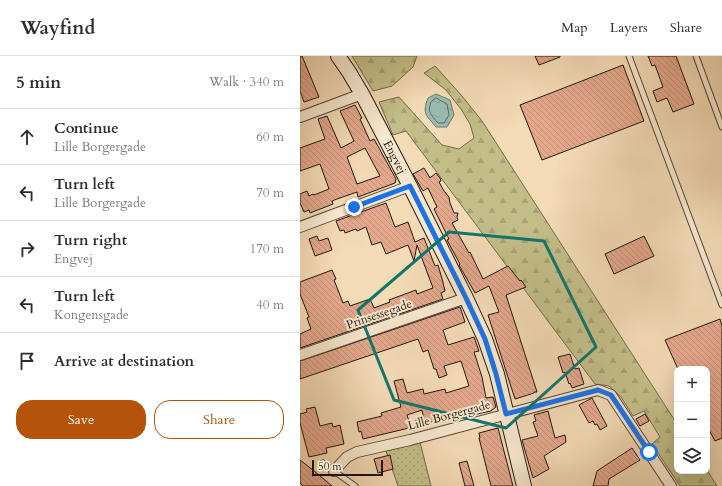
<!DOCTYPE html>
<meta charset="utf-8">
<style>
body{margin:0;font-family:Cardo,serif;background:#f7f7f7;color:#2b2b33}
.controls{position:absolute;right:12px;bottom:12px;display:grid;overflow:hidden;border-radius:8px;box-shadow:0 4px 16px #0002}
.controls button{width:36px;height:36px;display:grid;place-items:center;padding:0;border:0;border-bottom:1px solid #e1e1e2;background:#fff;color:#2b2b33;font:20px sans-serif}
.scale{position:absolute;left:12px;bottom:10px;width:71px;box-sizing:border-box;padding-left:4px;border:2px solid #22160d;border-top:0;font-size:11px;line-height:14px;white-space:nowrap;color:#22160d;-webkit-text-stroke:3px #f7e8d0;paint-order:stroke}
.stop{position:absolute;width:12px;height:12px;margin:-9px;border:3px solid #1a73e8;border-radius:50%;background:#fff}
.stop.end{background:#1a73e8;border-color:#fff;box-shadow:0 1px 4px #0008}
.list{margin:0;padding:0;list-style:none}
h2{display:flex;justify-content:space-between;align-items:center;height:52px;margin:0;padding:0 16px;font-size:17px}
h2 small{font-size:13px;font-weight:400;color:#7c7c81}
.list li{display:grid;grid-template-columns:26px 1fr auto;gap:12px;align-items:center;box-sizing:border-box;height:56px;padding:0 16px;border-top:1px solid #e1e1e2}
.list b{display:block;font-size:15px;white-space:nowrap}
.list p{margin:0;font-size:13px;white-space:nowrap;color:#7c7c81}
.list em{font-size:13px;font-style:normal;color:#7c7c81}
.actions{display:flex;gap:8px;padding:12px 16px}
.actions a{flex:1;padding:9px 0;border:1px solid #b45309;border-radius:16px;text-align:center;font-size:14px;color:#b45309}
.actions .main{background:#b45309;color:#fff}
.icon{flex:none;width:22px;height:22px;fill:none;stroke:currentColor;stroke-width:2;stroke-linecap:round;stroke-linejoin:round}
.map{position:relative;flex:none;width:422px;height:430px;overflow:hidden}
header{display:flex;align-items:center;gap:24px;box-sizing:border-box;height:56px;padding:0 20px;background:#fff;border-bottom:1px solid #e1e1e2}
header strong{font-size:19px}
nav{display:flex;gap:22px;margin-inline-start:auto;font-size:14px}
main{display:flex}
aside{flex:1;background:#fff}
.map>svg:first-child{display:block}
</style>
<header>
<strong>Wayfind</strong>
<nav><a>Map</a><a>Layers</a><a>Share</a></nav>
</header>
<main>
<aside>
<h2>5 min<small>Walk · 340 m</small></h2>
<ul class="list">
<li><svg class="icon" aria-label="ahead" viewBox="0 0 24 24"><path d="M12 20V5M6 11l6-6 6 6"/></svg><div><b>Continue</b><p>Lille Borgergade</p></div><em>60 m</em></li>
<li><svg class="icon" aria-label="left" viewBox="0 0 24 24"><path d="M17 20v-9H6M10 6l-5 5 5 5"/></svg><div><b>Turn left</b><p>Lille Borgergade</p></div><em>70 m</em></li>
<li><svg class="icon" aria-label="right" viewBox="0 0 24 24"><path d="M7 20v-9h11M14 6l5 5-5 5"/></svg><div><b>Turn right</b><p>Engvej</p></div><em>170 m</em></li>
<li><svg class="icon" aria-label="left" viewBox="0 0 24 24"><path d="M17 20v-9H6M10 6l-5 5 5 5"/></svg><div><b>Turn left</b><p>Kongensgade</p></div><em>40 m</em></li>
<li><svg class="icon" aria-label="arrive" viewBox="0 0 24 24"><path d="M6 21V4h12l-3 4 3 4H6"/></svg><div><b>Arrive at destination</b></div></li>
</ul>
<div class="actions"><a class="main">Save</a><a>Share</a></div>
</aside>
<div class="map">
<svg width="422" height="430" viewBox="0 0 422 430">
<defs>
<pattern id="forest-firs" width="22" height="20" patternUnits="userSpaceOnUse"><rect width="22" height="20" fill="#c3be88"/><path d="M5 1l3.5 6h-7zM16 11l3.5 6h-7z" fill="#a7a374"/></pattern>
<pattern id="park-dots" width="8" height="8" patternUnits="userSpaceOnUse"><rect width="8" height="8" fill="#c3be88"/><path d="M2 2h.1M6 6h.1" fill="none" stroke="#a7a374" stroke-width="1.8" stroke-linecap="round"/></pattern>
<pattern id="water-ripples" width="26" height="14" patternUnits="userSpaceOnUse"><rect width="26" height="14" fill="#9bbbb1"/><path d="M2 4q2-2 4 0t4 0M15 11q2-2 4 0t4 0" fill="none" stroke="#85a097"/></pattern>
<pattern id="building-back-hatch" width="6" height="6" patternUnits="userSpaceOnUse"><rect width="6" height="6" fill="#e4a88d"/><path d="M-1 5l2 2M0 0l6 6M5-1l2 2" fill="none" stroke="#c39078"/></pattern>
</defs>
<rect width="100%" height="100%" fill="#f3dbb6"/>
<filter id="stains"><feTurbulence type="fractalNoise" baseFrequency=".005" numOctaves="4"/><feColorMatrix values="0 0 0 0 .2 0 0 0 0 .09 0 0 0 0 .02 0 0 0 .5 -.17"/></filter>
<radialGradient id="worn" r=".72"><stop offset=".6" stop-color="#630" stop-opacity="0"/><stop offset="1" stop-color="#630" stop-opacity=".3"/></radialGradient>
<!-- forest -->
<path fill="url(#forest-firs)" stroke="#726a4a" d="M52,0H117L113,11L92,30L73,35Z
M135,10L162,40L182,65L377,368V415H407V414L417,430H380L352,388L360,381L344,355L333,360L321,341L309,330L295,328L106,75L93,79L79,46L99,41L142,89L159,93L174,82L170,68L161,53L146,34L124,17Z"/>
<!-- park -->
<path fill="url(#park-dots)" stroke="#726a4a" d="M120,386L131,430H98L86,395Z"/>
<!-- water -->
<path fill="url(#water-ripples)" stroke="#6b796f" d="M136,38L150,44L154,59L147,71H136C126,59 122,58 128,42Z"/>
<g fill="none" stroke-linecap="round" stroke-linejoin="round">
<!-- shore -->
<path stroke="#5e685f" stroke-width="1" d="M136,42L147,48L149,59L144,67H138C131,59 127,56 131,46Z"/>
</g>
<!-- building -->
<path fill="url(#building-back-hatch)" stroke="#22160d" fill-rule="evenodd" d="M0,0H2L19,41L4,46L0,35Z
M235,0H260V1L239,9Z
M348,0H376L394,48L373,56L367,42L357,46L353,35L363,31L355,9L352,10Z
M323,9L344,65L242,104L220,49Z
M55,49L62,62L60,63L70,85L74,83L96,123L95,127L58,141L57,136L37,143L32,145L33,148L10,157L9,154L4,156L0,147V138L7,135L9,140L13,138L14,139L29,133L20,108L0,115V92L25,83L18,63L27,60L41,92L54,85L40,55ZM65,92L80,120L57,128L47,101Z
M124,112L130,122L136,117L140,122L141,125L139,126L144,135L149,141L150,147L154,157H158L157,161L158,164L152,167L169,197L170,196L183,223L208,210L220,225L221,224L226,231L206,239L237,336H234V337L215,343L188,259L199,256L189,230L175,237L159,209L160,208L147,184L149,183L134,153L137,151L128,132L123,135L113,118Z
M86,147L95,171L108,166L115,186L124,182L135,210L138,209L143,226V227L145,235L141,237L143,243L0,292V278L11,273L7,262L9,261L0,238V226L32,214L36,223L34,224L43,247L48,245L50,250L70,243L74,252L90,246L89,244L116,234L117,238L133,232L117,189L114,205L108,189L86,198L81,186L72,189L66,171L57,175L56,173L45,177L44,174L40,175L36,165Z
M17,180L19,185L28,182L32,194L15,200L9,183Z
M344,180L354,200L314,218L305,198Z
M160,251L165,266L143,274L148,289L174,281L179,295L174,296L182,321L186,342L193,341L196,351L191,355L177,358L171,359L155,363L154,360L125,368L122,354L107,359L109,365H107L109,372L63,383L61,375L59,376L57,366L82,360L81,357L101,351L94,325L103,323L107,337L123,333L124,338L145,333L146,337L169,330L161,305L144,310L147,319L139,322L136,313H134L128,294L123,296L118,283L0,323V305Z
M420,263L422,270V382L415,385L407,370V313H378L365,284Z
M270,298L275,313L279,312L284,328L272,332L270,327L269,328L265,316L263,317L258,301Z
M292,342L307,370L300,374L297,368L295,369L293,365L289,367L279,349Z
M15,351L20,370L32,367L33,371L40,369L44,388L26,392L27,397L9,401L0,367V358L7,356L6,353Z
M248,355L255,382L265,379L266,386L244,400L249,413L233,422L222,384L238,380L233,366L236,365L234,359Z
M345,358L349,365L340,370L336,363Z
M198,372L213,430H191L179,382H180L179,377Z
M332,392L340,404L309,423L308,430H293L297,415Z
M90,399L93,413L78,417L74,403Z
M0,404L13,414L32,430H3L0,427Z
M167,405L174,430H165L159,407Z"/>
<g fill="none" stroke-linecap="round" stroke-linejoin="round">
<!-- lane casing -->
<g stroke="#564737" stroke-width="7">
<path id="lane" d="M329,0L422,249
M396,0L422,71
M23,407L34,415L55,430"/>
</g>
<!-- street casing -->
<g stroke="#564737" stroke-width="12">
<path id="street" d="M0,61L62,38
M0,171L110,130
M0,299L166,242
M34,415L47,401L57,396L110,384L298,334L311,339L371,430"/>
</g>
<!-- secondary casing -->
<g stroke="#22160d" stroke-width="16">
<g id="secondary">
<path id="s1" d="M38,0L49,16L62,38L110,130L166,242L185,283L197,318L224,430"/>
</g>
</g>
<!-- lane -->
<use href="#lane" stroke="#f7e8d0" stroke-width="5"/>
<!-- street -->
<use href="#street" stroke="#f7e8d0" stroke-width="10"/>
<!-- secondary -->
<use href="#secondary" stroke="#f7e8d0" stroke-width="14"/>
</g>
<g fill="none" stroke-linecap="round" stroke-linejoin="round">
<!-- route -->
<path stroke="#1a73e8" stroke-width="5" d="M54,151L110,130L166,242L185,283L196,318L206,358L298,334L311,339L349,396"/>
</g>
<!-- marked area -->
<path fill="none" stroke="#0f766e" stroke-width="3" stroke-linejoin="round" d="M149,176L244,185L296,291L206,372L94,344L58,254Z"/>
<g text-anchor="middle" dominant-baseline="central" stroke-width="4" stroke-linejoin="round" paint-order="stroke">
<!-- street labels -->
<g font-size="12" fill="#22160d" stroke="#f7e8d0">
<text stroke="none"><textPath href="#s1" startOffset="116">Engvej</textPath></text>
<text transform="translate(79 258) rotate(-19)">Prinsessegade</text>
<text transform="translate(149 359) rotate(-15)">Lille Borgergade</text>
</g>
</g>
<rect width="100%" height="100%" filter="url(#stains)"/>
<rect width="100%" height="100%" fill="url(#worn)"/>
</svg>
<div class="controls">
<button>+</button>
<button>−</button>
<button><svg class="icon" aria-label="layers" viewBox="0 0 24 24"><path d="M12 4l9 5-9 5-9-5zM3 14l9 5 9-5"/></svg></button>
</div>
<div class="scale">50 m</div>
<div class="stop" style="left:349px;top:396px"></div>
<div class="stop end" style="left:54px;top:151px"></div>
</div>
</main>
